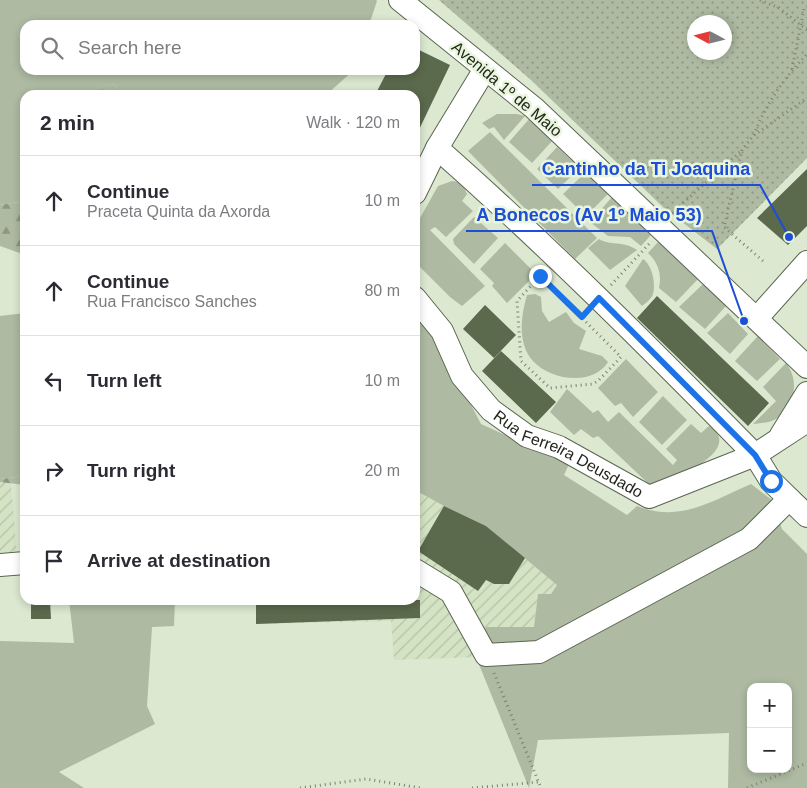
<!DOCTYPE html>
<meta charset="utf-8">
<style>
body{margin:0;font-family:Arial,sans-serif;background:#f7f7f7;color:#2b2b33}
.controls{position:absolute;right:15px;bottom:15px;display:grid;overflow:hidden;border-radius:10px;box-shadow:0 2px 8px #0003}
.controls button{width:45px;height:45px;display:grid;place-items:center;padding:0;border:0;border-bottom:1px solid #e1e1e2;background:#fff;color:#2b2b33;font:25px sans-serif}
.compass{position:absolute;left:687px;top:15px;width:45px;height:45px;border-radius:50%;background:#fff;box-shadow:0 2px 8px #0003;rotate:277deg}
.stop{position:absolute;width:15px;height:15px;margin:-11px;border:4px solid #1a73e8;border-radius:50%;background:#fff}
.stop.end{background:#1a73e8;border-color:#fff;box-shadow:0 1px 5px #0008}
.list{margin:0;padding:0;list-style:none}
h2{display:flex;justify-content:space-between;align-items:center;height:65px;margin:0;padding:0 20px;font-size:21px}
h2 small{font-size:16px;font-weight:400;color:#7c7c81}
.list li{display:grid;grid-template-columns:32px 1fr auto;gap:15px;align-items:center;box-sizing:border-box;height:90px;padding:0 20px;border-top:1px solid #e1e1e2}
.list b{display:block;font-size:19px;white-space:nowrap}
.list p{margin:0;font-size:16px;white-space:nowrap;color:#7c7c81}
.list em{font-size:16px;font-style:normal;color:#7c7c81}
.icon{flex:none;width:28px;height:28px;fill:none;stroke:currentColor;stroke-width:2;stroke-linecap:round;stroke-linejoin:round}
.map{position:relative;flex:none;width:807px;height:788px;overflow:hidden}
.search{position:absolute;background:#fff;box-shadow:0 2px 8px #0003;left:20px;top:20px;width:400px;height:55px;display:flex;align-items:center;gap:12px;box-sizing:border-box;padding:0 18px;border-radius:15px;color:#7c7c81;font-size:19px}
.panel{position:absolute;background:#fff;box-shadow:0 2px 8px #0003;left:20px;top:90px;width:400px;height:515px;border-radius:15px}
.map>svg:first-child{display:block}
</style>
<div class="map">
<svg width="807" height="788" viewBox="0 0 807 788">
<defs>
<pattern id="industrial-furrows" width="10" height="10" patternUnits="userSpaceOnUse" patternTransform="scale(1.25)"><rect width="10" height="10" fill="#d3e3c3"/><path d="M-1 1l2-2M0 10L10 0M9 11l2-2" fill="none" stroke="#b5c3a7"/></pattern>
<pattern id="forest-firs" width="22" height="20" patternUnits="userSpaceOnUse" patternTransform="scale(1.25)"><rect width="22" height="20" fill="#aebaa2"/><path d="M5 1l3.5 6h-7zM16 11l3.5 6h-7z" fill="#8d9783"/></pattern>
<pattern id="park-dots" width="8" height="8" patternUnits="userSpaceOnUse" patternTransform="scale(1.25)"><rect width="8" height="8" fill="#aebaa2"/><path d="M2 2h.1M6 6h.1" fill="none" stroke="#8d9783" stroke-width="1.8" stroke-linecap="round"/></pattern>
</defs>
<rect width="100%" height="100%" fill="#dce8d0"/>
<!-- industrial -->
<path fill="url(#industrial-furrows)" d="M0,482L11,483L17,555H0Z
M415,490L444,506L486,526L557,585L551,594H538L534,627H487L476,657L394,660L391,621L256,624V600H415Z"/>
<!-- grass -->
<path fill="#aebaa2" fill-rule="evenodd" d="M0,0H376L377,1L369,25H25V70H354L326,95H117L115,84L79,92L80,95H25V201L0,205Z
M497,114H517L525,116L504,140L494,127L489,129L482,123Z
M530,118L553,140L532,163L509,142Z
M490,132L597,238L575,259L468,151Z
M557,147L580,168L558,189L537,169Z
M587,171L609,193L586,216L563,194Z
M452,181C461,182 464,186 467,194L462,201L473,211L446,237L435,227L430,230L485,286L462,306L450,297L415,262V227L438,186Z
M613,196L651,235L641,246L630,237L608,236L590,222Z
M474,217L498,238L474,264L454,244L453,239Z
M599,239C610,246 622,240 637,250L610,270L588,248Z
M659,241L699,278L676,302L659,288C662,274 658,262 648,253Z
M505,243L536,274L507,303L492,286L494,283L480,269Z
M643,259C652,265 656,283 653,294C652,298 646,303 642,306L625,286Z
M703,284L726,306L705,329L679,307Z
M535,294L541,297L542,311L549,322L566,312L574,323L586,331L579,349L602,356L608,362C593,386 551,381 533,361C517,344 521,316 527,295Z
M415,298L481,424L569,464L564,475L627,515L637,506C680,523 712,501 751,484L772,500L782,529L807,554V788H728L729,733L538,740L529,788L476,657L486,627H534L538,594H551L557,585L486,526L444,506L415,490ZM751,687H788V769H751Z
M25,313V476L0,479V316Z
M728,313L748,334L730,354L707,333Z
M758,336L780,359L757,381L735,361Z
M626,359L658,392L633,417L621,403L615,406L598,388Z
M786,363C800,381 795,406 776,419C770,423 760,423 753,424L776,401L763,387Z
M567,389L593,413L598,410L608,422L619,412L673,465L677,460L666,449L691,424L701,433L709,426C745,449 677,477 661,486L652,487L598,436L593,438L581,429L574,435L550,412Z
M663,396L687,420L662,445L639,422Z
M69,600H175L174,626L152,627L147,706L155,724L59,772L84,788H0V641L74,643Z"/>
<!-- forest -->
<path fill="url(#forest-firs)" d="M115,84L117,95H80L79,91Z
M25,201V255L0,246V205Z
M25,476V485L0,482V479Z"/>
<!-- park -->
<path fill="url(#park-dots)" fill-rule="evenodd" d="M439,0H807V158L717,249L664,208L531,80ZM694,22H724V52H694Z"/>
<!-- building -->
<path fill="#5b694c" d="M415,48L450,65L415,138V95H375L388,70H415Z
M807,169V226L788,245L757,218Z
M657,296L769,403L748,426L637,318Z
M485,305L516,335L494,358L463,329Z
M501,351L556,402L536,423L482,371Z
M444,506L486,526L525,558L509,584H494L486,580L478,591L418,551Z
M31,600H50L51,619H31Z
M256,600H420V618L256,624Z"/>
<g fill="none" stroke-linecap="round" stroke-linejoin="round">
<!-- minor casing -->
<g stroke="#5b6651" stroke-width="24">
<g id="minor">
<path d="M400,0L534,108L807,367"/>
<path d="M437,148C548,246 652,350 755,455L771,481L807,516"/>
<path d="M415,193L437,148L485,69"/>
<path id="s1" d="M415,298L442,331L462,376L491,410L527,436L559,447L649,497L755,455L807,421"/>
<path d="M757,318L807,262"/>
<path d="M781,435L807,393"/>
<path d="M0,565L25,563"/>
<path d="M415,570L451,592L486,655L539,652L749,539L789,499"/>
</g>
</g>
<!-- path -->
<path stroke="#7a8272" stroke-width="3" stroke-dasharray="1 4" stroke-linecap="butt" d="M760,0L779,8L807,30
M792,69L804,9L807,6
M754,135C765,105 785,77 807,54
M672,213L741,151
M763,261L724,227L742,150L753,136L807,98
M540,276L621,357L599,380L593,384L550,388L521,361L517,301Z
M611,285L649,244
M494,673L541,788
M300,788L366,779L421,788
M472,788L539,782
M747,788L807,763"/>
<!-- minor -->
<use href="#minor" stroke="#fff" stroke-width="22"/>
</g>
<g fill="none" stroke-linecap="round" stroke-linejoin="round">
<!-- route -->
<path stroke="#1a73e8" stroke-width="6" d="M540,276L582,317L599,298L755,455L771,481"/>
</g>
<g text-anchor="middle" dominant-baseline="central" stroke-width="5" stroke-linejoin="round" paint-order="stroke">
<!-- street labels -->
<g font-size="16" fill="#22261d" stroke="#e9f6dd">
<text transform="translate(507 89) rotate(40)">Avenida 1º de Maio</text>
<text stroke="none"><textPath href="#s1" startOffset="226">Rua Ferreira Deusdado</textPath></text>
</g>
</g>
<!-- callouts -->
<path fill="none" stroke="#1d4ed8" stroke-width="2" d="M789 237L760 185H532M744 321L712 231H466"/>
<g fill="#1d4ed8" stroke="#e9f6dd" stroke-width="2">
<circle cx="789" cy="237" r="5"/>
<circle cx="744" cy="321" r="5"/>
</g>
<g font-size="18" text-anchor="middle" font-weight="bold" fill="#1d4ed8" stroke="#e9f6dd" stroke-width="5" stroke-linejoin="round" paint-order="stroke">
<text x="646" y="175">Cantinho da Ti Joaquina</text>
<text x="589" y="221">A Bonecos (Av 1º Maio 53)</text>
</g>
</svg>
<div class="controls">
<button>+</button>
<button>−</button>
</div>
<svg class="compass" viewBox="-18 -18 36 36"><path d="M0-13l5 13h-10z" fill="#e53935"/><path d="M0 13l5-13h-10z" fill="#7c7c81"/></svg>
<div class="stop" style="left:771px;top:481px"></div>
<div class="stop end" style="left:540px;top:276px"></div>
<div class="search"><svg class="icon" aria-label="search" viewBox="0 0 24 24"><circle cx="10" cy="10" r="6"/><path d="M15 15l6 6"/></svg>Search here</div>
<section class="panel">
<h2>2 min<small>Walk · 120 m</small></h2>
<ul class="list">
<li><svg class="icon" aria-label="ahead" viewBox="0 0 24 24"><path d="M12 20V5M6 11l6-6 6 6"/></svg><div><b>Continue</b><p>Praceta Quinta da Axorda</p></div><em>10 m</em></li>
<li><svg class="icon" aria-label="ahead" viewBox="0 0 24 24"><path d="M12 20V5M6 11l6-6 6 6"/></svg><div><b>Continue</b><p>Rua Francisco Sanches</p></div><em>80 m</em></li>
<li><svg class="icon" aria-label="left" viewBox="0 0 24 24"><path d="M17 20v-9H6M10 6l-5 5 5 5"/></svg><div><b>Turn left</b></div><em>10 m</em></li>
<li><svg class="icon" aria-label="right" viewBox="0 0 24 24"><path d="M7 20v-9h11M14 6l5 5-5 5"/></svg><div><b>Turn right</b></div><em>20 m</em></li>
<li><svg class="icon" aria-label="arrive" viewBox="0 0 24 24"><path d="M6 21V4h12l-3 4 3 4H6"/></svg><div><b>Arrive at destination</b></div></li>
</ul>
</section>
</div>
